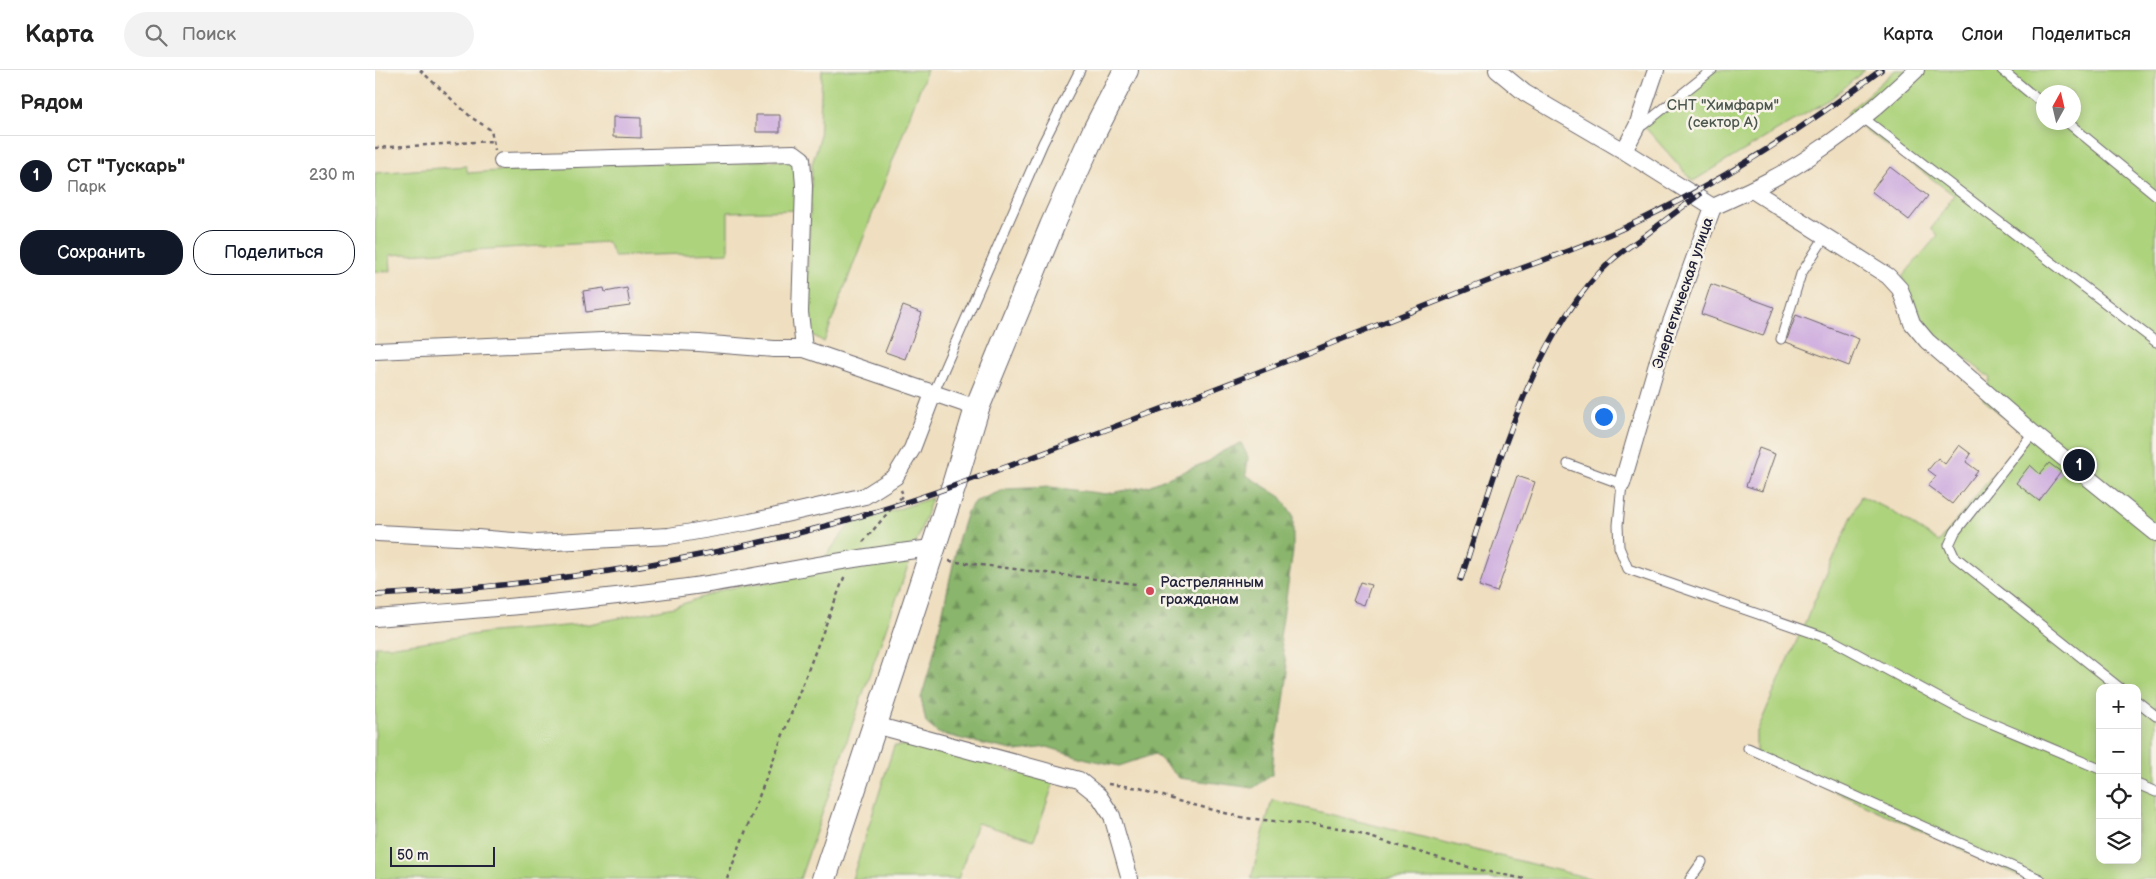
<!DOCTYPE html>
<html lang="ru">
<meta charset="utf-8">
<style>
body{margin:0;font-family:"Balsamiq Sans",sans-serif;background:#f2f2f2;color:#222}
.controls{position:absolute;right:15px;bottom:15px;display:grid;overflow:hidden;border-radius:10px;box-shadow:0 2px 12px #0003}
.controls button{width:45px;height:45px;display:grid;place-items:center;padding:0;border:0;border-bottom:1px solid #e0e0e0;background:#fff;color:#222;font:25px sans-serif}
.compass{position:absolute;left:1661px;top:15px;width:45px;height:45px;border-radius:50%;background:#fff;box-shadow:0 2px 12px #0003;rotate:8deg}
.scale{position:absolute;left:15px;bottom:12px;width:105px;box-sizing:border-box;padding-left:5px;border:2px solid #22223b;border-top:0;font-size:14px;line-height:18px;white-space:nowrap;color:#22223b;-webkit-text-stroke:4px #f7f3e8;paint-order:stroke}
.you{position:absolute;left:1228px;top:346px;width:18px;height:18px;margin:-12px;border:4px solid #fff;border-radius:50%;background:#1a73e8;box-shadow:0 0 0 8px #1a73e833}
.badge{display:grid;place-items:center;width:32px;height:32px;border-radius:50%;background:#111827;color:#fff;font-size:16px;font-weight:700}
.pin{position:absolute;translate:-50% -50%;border:2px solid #fff;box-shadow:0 1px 5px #0006}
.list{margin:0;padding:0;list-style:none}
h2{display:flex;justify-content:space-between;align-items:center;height:65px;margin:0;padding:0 20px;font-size:21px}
h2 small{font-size:16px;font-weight:400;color:#767676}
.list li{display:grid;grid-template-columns:32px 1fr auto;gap:15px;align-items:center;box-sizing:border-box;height:80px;padding:0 20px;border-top:1px solid #e0e0e0}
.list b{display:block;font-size:19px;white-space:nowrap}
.list p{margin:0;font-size:16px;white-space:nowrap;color:#767676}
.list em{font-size:16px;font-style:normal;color:#767676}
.actions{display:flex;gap:10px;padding:15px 20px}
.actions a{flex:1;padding:11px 0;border:1px solid #111827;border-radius:20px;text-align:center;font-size:18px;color:#111827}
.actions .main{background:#111827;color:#fff}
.icon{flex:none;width:28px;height:28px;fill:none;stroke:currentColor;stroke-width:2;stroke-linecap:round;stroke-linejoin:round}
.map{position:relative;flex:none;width:1781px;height:809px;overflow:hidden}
header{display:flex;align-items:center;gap:30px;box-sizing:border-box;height:70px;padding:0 25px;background:#fff;border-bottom:1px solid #e0e0e0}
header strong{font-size:24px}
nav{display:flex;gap:28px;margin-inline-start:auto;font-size:18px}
.search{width:350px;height:45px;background:#f2f2f2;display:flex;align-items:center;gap:12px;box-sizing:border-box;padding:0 18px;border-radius:28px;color:#767676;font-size:19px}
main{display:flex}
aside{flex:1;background:#fff}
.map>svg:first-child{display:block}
</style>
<header>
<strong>Карта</strong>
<div class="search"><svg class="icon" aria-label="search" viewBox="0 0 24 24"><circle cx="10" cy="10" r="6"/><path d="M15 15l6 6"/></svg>Поиск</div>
<nav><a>Карта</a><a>Слои</a><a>Поделиться</a></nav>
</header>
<main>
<aside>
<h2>Рядом<small></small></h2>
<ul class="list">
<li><span class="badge">1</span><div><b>СТ &quot;Тускарь&quot;</b><p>Парк</p></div><em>230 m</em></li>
</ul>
<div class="actions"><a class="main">Сохранить</a><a>Поделиться</a></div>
</aside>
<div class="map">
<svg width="1781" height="809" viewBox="0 0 1781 809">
<defs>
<pattern id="forest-firs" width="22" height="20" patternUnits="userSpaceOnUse" patternTransform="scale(1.25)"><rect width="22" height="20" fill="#8ab56c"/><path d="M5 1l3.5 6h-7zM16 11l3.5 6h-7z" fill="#70935a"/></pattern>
</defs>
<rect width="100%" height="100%" fill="#f7f3e8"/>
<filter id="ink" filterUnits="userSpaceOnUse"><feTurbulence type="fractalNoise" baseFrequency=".02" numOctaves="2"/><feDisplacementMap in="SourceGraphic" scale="10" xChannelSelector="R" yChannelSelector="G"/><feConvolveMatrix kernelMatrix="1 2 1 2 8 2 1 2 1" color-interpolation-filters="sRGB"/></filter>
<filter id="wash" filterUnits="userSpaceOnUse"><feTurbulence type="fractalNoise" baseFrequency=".0096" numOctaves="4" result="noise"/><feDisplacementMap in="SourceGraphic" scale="20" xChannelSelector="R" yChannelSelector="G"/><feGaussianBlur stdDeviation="1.12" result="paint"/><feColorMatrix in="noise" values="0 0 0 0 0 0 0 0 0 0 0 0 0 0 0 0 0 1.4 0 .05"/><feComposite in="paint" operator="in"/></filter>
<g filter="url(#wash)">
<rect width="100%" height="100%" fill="#efdfc0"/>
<!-- green -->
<path fill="#add37d" stroke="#687a5c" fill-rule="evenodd" d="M447,0H552L449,272L436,264L431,239L437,94L444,72Z
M1337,0H1490L1457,28L1318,111L1268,55Z
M1520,0H1781V809H1651L1381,685V664L1395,631L1486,426L1515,440L1564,472L1650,365L1608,329L1615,308L1551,257L1527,207L1563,165L1556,159L1579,125L1491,60L1472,43ZM1668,22H1698V52H1668ZM1725,618H1762V790H1725Z
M421,90L426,140L353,142V183L239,186L233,172L15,185L16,201L0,202V103L91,96L93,103L228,94Z
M557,428L485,632L425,809H0V576H20L117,562L214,554L299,537L350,519L437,505L474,455Z
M541,675L679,712L659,770L602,753L583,809H477L519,676Z
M897,730L1218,809H876Z"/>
<!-- forest -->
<path fill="url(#forest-firs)" stroke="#566c54" d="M866,373L873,387L871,405L906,427L918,445V481L905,567L913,602L907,645L899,678L897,705L878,718L804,708L780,684L744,696L712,689L672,677L642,681L599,672L563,663L551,653L546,628L557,591L584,467L592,442L599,432L631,419L676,417L731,424L773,416L834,391L848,381Z"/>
<g id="blocks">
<!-- building -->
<path fill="#cdabdf" d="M381,45H405V62H381Z
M238,47L266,48V68L238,67Z
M1515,97L1553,126L1534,150L1496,121Z
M1336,214L1399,237L1388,266L1326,244Z
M229,218L230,222L252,218L255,236L211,242L208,221Z
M528,236L547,243L530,289L510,282Z
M1421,245L1484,269L1474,296L1411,272Z
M1584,375L1596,384L1591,392L1603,401L1577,434L1553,416L1561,406L1553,400L1563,388L1570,394Z
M1384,378L1400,384L1387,421L1371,416Z
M1674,393L1686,402L1664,431L1641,413L1655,395L1665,404Z
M1142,406L1160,412L1122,522L1104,516Z
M985,512L996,515L989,535L978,531Z"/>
</g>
</g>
<g filter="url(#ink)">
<use href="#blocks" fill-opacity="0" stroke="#6a646a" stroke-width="1"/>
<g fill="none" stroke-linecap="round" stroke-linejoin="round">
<!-- service casing -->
<g stroke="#6a646a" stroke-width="11">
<path id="service" d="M1627,0L1668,34
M1487,47L1781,272
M1692,52L1781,125
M1262,56L1268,55L1337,0
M1406,269L1426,204L1451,165
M558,324L668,73L705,0
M1658,363L1580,462L1574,475L1579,486L1745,618
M1193,394L1247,414L1243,455L1244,477L1253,499L1455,569L1592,643L1725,699
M1762,631L1781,646
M1373,678L1665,809
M1762,714L1781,722
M1315,809L1327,792"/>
</g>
<!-- minor casing -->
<g stroke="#6a646a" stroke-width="18">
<path id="minor" d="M1122,0L1150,23L1249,81L1338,137
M1249,81L1262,56L1281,0
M127,91L419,83L427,89L429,116L425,242L429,279
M1377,120L1513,206L1525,219L1537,253L1552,271L1658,363L1781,463
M1338,137C1374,121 1411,104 1443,81C1478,58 1511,29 1541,0
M0,281L249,270L324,273L399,279H429L602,338
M1247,414L1287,277L1338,137
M2,463L102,468L161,473L294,466L375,452L490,426L520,407L537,379L558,324
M0,548C113,539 228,530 340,513C413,501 484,486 558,478
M500,655L704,710L724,726L737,746L755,809"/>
</g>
<!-- secondary casing -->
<g stroke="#6a646a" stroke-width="26">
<path id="secondary" d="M449,809L579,415L602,338L677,156L719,62L751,0"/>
</g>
<!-- path -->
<path stroke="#6a646a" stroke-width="2.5" stroke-dasharray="4 4" stroke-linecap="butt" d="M45,0L97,48L116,60L120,80
M0,78L118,71
M488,472L528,425L526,420
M574,491L761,514
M733,714L765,718L803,731L870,748L965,758L1100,799L1150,809
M352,809L470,505"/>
<!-- service -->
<use href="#service" stroke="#fff" stroke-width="9"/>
<!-- minor -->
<use href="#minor" stroke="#fff" stroke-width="16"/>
<!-- secondary -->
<use href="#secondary" stroke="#fff" stroke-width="24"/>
<!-- rail casing -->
<g stroke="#22223b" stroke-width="5.5">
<path id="rail" d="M1086,509C1119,408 1156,265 1236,191C1247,181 1260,173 1272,164C1289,151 1306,138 1324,125
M0,525C150,517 302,495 447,457C531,435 612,404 693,374C784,340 875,306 965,270C1020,248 1075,226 1131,204C1171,189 1212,175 1251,157C1342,115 1426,60 1506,0"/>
</g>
<!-- rail -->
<use href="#rail" stroke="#f7f3e8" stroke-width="4" stroke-dasharray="11" stroke-linecap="butt"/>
</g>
</g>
<!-- markers -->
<circle fill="#d1495b" stroke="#f7f3e8" stroke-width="2" cx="775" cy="521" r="5"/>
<g text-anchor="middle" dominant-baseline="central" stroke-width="5" stroke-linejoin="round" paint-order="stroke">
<!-- park labels -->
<g font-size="15" fill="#4c574f" stroke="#f7f3e8">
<text x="1348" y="35">СНТ "Химфарм"<tspan x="1348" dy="17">(сектор А)</tspan></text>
</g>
<!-- street labels -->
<g font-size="15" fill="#22223b" stroke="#f7f3e8">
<text transform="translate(1308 223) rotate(-71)">Энергетическая улица</text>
</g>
<!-- poi labels -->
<g font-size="15" fill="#22223b" stroke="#f7f3e8" text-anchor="start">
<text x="785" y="512">Растрелянным<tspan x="785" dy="17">гражданам</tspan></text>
</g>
</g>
</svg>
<div class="controls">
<button>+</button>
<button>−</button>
<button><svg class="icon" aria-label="locate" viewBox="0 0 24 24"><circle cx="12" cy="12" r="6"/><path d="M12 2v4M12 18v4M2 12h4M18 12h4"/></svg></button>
<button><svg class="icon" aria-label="layers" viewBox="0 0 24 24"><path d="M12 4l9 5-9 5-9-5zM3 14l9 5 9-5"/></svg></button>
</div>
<svg class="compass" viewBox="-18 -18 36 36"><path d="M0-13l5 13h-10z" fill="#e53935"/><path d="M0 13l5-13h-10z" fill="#767676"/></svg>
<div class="scale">50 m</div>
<div class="you"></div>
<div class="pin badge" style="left:1704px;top:395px">1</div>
</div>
</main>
